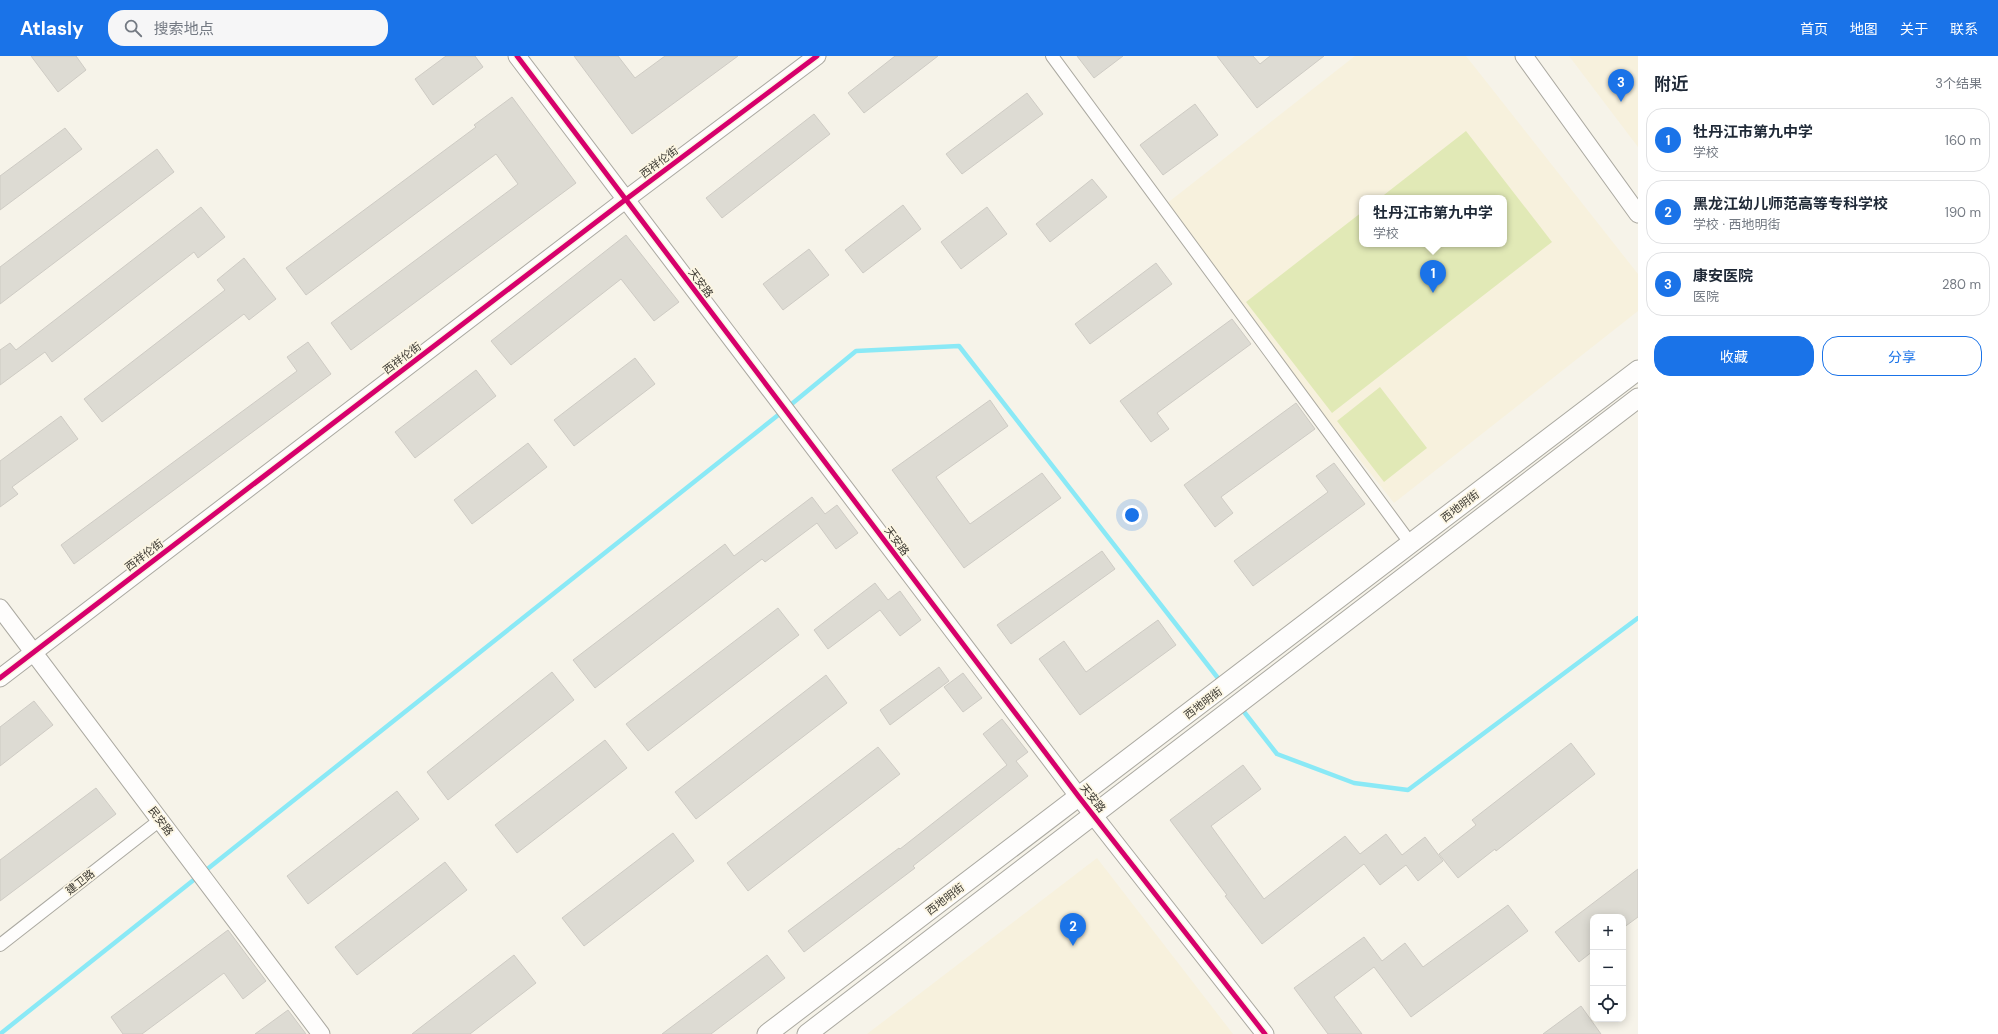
<!DOCTYPE html>
<html lang="zh">
<meta charset="utf-8">
<style>
body{margin:0;font-family:"DM Sans","Noto Sans SC",sans-serif;background:#f6f6f7;color:#1f2937}
.controls{position:absolute;right:12px;bottom:12px;display:grid;overflow:hidden;border-radius:8px;box-shadow:0 2px 10px #0003}
.controls button{width:36px;height:36px;display:grid;place-items:center;padding:0;border:0;border-bottom:1px solid #e0e1e3;background:#fff;color:#1f2937;font:20px sans-serif}
.you{position:absolute;left:1132px;top:459px;width:14px;height:14px;margin:-10px;border:3px solid #fff;border-radius:50%;background:#1a73e8;box-shadow:0 0 0 6px #1a73e833}
.badge{display:grid;place-items:center;width:26px;height:26px;border-radius:50%;background:#1a73e8;color:#fff;font-size:13px;font-weight:700}
.pin{position:absolute;translate:-50% -33px;filter:drop-shadow(0 1px 2px #0008)}
.pin::after{content:'';position:absolute;top:21px;width:14px;height:12px;background:inherit;clip-path:polygon(0 0,100% 0,50% 100%)}
.popup{position:absolute;left:1359px;top:139px;width:148px;height:52px;box-sizing:border-box;display:grid;place-content:center;border-radius:8px;background:#fff;filter:drop-shadow(0 1px 3px #0005);font-size:13px;white-space:nowrap;color:#747a83}
.popup b{font-size:15px;color:#1f2937}
.popup::after{content:'';position:absolute;left:50%;top:100%;margin-left:-8px;border:8px solid transparent;border-top-color:#fff}
.list{margin:0;padding:0;list-style:none}
h2{display:flex;justify-content:space-between;align-items:center;height:52px;margin:0;padding:0 16px;font-size:17px}
h2 small{font-size:13px;font-weight:400;color:#747a83}
.list li{display:grid;grid-template-columns:26px 1fr auto;gap:12px;align-items:center;box-sizing:border-box;height:64px;margin:0 8px 8px;padding:0 8px;border:1px solid #e0e1e3;border-radius:16px}
.list b{display:block;font-size:15px;white-space:nowrap}
.list p{margin:0;font-size:13px;white-space:nowrap;color:#747a83}
.list em{font-size:13px;font-style:normal;color:#747a83}
.actions{display:flex;gap:8px;padding:12px 16px}
.actions a{flex:1;padding:9px 0;border:1px solid #1a73e8;border-radius:16px;text-align:center;font-size:14px;color:#1a73e8}
.actions .main{background:#1a73e8;color:#fff}
.icon{flex:none;width:22px;height:22px;fill:none;stroke:currentColor;stroke-width:2;stroke-linecap:round;stroke-linejoin:round}
.map{position:relative;flex:none;width:1638px;height:978px;overflow:hidden}
header{display:flex;align-items:center;gap:24px;box-sizing:border-box;height:56px;padding:0 20px;background:#1a73e8;color:#fff}
header strong{font-size:19px}
nav{display:flex;gap:22px;margin-inline-start:auto;font-size:14px}
.search{width:280px;height:36px;background:#f6f6f7;display:flex;align-items:center;gap:10px;box-sizing:border-box;padding:0 14px;border-radius:16px;color:#747a83;font-size:15px}
main{display:flex}
aside{flex:1;background:#fff}
.map>svg:first-child{display:block}
</style>
<header>
<strong>Atlasly</strong>
<div class="search"><svg class="icon" aria-label="search" viewBox="0 0 24 24"><circle cx="10" cy="10" r="6"/><path d="M15 15l6 6"/></svg>搜索地点</div>
<nav><a>首页</a><a>地图</a><a>关于</a><a>联系</a></nav>
</header>
<main>
<div class="map">
<svg width="1638" height="978" viewBox="0 0 1638 978">
<rect width="100%" height="100%" fill="#f6f3e9"/>
<!-- built -->
<path fill="#f7f1dd" fill-rule="evenodd" d="M1355,0H1466L1638,218V255L1394,447L1161,152ZM1362,142H1504V188H1362Z
M1569,0H1638V91Z
M1097,802L1233,978H867Z"/>
<!-- green -->
<path fill="#e1e9b6" d="M1466,75L1552,186L1332,357L1246,246L1362,156V188H1504V142H1380Z
M1380,331L1427,392L1384,426L1337,365Z"/>
<g fill="none" stroke-linecap="round" stroke-linejoin="round">
<!-- stream -->
<path stroke="#8ae9f6" stroke-width="4.5" d="M788,351L856,295L959,290L1221,626
M1241,652L1277,698L1354,727L1408,734L1638,562
M0,978L782,356"/>
</g>
<!-- building -->
<path fill="#dddbd3" stroke="#cecbc4" d="M31,0H76L86,14L58,36Z
M446,0H475L483,11L433,49L415,23Z
M574,0H618L635,22L665,0H738L632,78Z
M895,0H938L864,57L848,37Z
M1077,0H1123L1094,22Z
M1217,0H1253L1260,8L1270,0H1324L1257,52Z
M1027,37L1043,58L962,118L946,98Z
M512,41L576,127L351,294L331,267L518,128L496,98L306,239L286,212L476,71L474,69Z
M1195,48L1218,79L1163,119L1140,89Z
M814,58L830,78L722,162L706,142Z
M65,72L82,93L0,154V120Z
M157,93L174,116L0,248V211Z
M1092,123L1107,141L1050,186L1036,168Z
M903,149L921,173L863,217L845,194Z
M201,151L225,181L198,202L194,196L52,306L45,296L0,329V294L10,287L16,294Z
M987,151L1007,178L961,213L941,186Z
M626,179L679,246L654,265L621,223L511,309L491,285Z
M809,193L829,219L783,254L763,228Z
M244,202L276,243L249,264L244,258L102,366L84,343L225,234L217,224Z
M1156,207L1172,228L1090,288L1075,268Z
M1232,263L1251,288L1157,357L1169,373L1151,386L1120,345Z
M308,286L331,318L74,508L61,489L297,315L287,301Z
M635,302L655,328L574,390L554,364Z
M476,314L496,340L415,402L395,376Z
M990,344L1008,370L936,421L959,453L970,468L1042,417L1061,442L964,512L892,414Z
M1296,347L1315,373L1221,441L1233,457L1215,471L1184,429Z
M61,360L78,383L12,431L18,438L0,451V405Z
M528,387L547,411L472,468L454,444Z
M1334,407L1365,448L1253,530L1234,505L1328,436L1316,420Z
M812,441L825,458L837,449L858,477L836,493L817,467L765,506L762,503L595,632L573,604L725,488L734,500Z
M1102,495L1115,513L1011,588L997,569Z
M875,527L888,544L900,535L921,564L900,580L880,554L828,593L814,574Z
M778,552L799,579L648,695L626,668Z
M1158,564L1176,589L1080,659L1039,603L1064,585L1086,616Z
M939,611L949,625L890,669L880,654Z
M552,616L574,644L448,744L427,716Z
M963,617L982,642L963,656L944,631Z
M826,619L847,647L696,763L675,736Z
M34,645L53,669L0,710V671Z
M1002,663L1028,696L1016,705L1028,720L913,810L915,812L804,896L788,875L899,792L900,793L1007,709L983,678Z
M605,684L627,712L517,797L495,769Z
M1571,687L1595,718L1496,795L1495,793L1458,822L1439,798L1476,769L1472,764Z
M878,691L900,718L748,835L727,807Z
M1243,709L1261,733L1211,770L1264,843L1345,780L1360,798L1386,778L1402,799L1425,781L1443,805L1418,825L1406,809L1380,829L1364,808L1262,888L1225,840L1227,839L1170,764Z
M96,732L116,758L0,845V804Z
M397,735L419,763L308,848L287,820Z
M673,777L694,805L584,890L562,862Z
M445,806L467,834L357,919L335,891Z
M1638,813V861L1623,872V861H1593V895L1579,906L1555,876Z
M1508,849L1528,875L1411,961L1374,911L1334,941L1362,978H1328L1294,932L1364,881L1382,905L1405,887L1423,911Z
M228,874L266,925L243,943L224,917L142,978H123L111,961Z
M514,899L536,927L470,978H412Z
M767,899L785,922L711,978H662Z
M1581,950L1601,978H1543Z
M288,954L306,978H255Z"/>
<g fill="none" stroke-linecap="round" stroke-linejoin="round">
<!-- street casing -->
<g stroke="#aba9a1" stroke-width="14">
<path id="street" d="M1052,0L1411,488
M0,889L160,764"/>
</g>
<!-- secondary casing -->
<g stroke="#aba9a1" stroke-width="19">
<path id="secondary" d="M517,0L1079,741L1265,978
M1524,0L1638,158
M0,552L321,978
M0,622L625,144L817,0"/>
</g>
<!-- primary casing -->
<g stroke="#aba9a1" stroke-width="21">
<path id="primary" d="M767,978L1638,314
M807,978L1638,342"/>
</g>
<!-- street -->
<use href="#street" stroke="#fefdfc" stroke-width="12"/>
<!-- secondary -->
<use href="#secondary" stroke="#fefdfc" stroke-width="17"/>
<!-- primary -->
<use href="#primary" stroke="#fefdfc" stroke-width="19"/>
<!-- cycleway casing -->
<g stroke="#fcf6e3" stroke-width="8">
<path id="cycleway" d="M517,0L1079,741L1265,978
M0,622L625,144L817,0"/>
</g>
<!-- cycleway -->
<use href="#cycleway" stroke="#d6006c" stroke-width="5"/>
</g>
<g text-anchor="middle" dominant-baseline="central" stroke-width="3.5" stroke-linejoin="round" paint-order="stroke">
<!-- street labels -->
<g font-size="11" fill="#3c3932" stroke="#fcf6e3">
<text transform="translate(659 106) rotate(-37)">西祥伦街</text>
<text transform="translate(701 227) rotate(53)">天安路</text>
<text transform="translate(402 302) rotate(-37)">西祥伦街</text>
<text transform="translate(1460 450) rotate(-37)">西地明街</text>
<text transform="translate(897 485) rotate(53)">天安路</text>
<text transform="translate(144 499) rotate(-37)">西祥伦街</text>
<text transform="translate(1203 647) rotate(-37)">西地明街</text>
<text transform="translate(1093 742) rotate(51)">天安路</text>
<text transform="translate(161 765) rotate(53)">民安路</text>
<text transform="translate(80 826) rotate(-38)">建卫路</text>
<text transform="translate(945 843) rotate(-37)">西地明街</text>
</g>
</g>
</svg>
<div class="controls">
<button>+</button>
<button>−</button>
<button><svg class="icon" aria-label="locate" viewBox="0 0 24 24"><circle cx="12" cy="12" r="6"/><path d="M12 2v4M12 18v4M2 12h4M18 12h4"/></svg></button>
</div>
<div class="you"></div>
<div class="pin badge" style="left:1433px;top:237px">1</div>
<div class="popup"><b>牡丹江市第九中学</b>学校</div>
<div class="pin badge" style="left:1073px;top:890px">2</div>
<div class="pin badge" style="left:1621px;top:46px">3</div>
</div>
<aside>
<h2>附近<small>3个结果</small></h2>
<ul class="list">
<li><span class="badge">1</span><div><b>牡丹江市第九中学</b><p>学校</p></div><em>160 m</em></li>
<li><span class="badge">2</span><div><b>黑龙江幼儿师范高等专科学校</b><p>学校 · 西地明街</p></div><em>190 m</em></li>
<li><span class="badge">3</span><div><b>康安医院</b><p>医院</p></div><em>280 m</em></li>
</ul>
<div class="actions"><a class="main">收藏</a><a>分享</a></div>
</aside>
</main>
